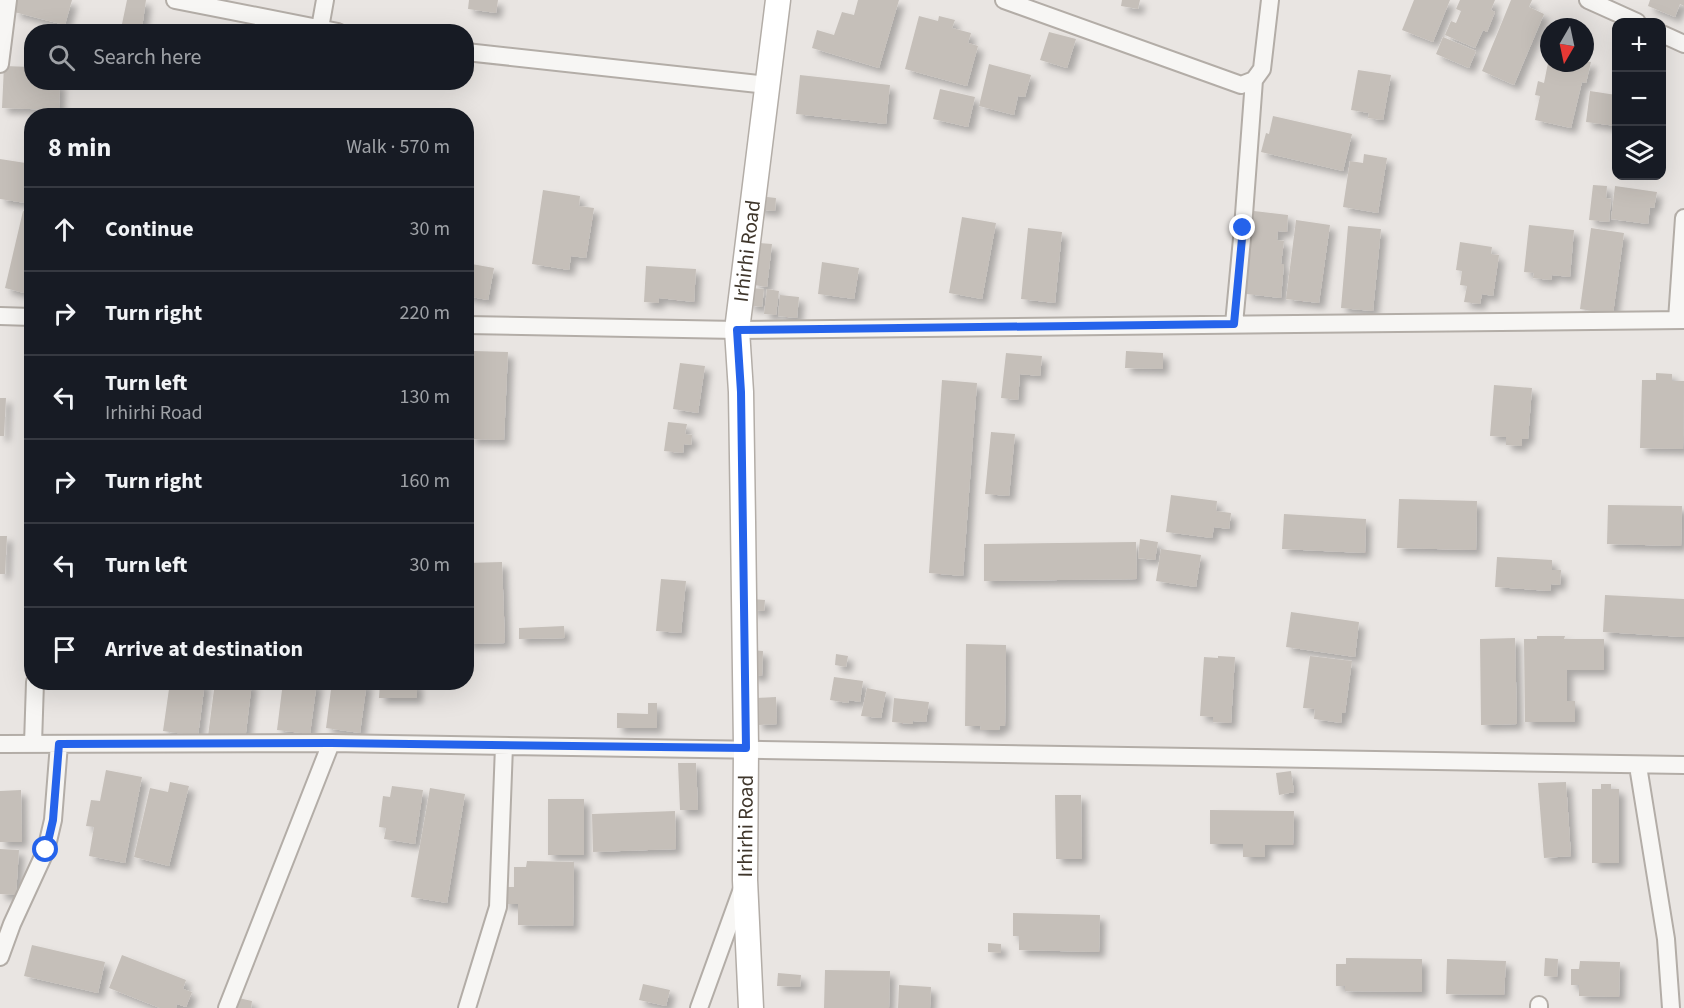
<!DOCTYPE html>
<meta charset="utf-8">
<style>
body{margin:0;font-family:"Source Sans 3",sans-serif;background:#242831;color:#f1f3f6}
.controls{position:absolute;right:18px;top:18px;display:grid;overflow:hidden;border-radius:12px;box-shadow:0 6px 24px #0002}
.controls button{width:54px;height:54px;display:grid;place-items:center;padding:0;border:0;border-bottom:2px solid #363941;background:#171b24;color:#f1f3f6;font:30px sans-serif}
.compass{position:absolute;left:1540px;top:18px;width:54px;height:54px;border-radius:50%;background:#171b24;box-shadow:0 6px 24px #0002;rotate:189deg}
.stop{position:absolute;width:18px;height:18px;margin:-14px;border:4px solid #2563eb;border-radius:50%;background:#fff}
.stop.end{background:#2563eb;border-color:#fff;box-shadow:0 2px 6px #0008}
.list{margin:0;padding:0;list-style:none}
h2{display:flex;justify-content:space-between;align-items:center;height:78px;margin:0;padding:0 24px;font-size:26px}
h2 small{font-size:20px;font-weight:400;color:#9ea1a6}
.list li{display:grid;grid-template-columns:39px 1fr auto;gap:18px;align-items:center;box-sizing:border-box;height:84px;padding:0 24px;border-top:2px solid #363941}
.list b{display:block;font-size:22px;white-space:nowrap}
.list p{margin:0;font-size:20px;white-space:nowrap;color:#9ea1a6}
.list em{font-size:20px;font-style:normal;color:#9ea1a6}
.icon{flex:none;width:33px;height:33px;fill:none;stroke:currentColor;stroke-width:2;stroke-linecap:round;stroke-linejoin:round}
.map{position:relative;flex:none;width:1684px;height:1008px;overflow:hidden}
.search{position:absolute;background:#171b24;box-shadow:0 6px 24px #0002;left:24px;top:24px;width:450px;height:66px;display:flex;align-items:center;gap:15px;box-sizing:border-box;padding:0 21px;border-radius:24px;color:#9ea1a6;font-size:22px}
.panel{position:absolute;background:#171b24;box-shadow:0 6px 24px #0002;left:24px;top:108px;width:450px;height:582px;border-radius:24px}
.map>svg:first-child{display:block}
</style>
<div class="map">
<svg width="1684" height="1008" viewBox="0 0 1684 1008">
<defs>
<filter id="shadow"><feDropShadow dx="5.5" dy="5.5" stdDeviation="3" flood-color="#0004"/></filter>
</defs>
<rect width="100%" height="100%" fill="#e9e5e2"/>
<!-- building -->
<path fill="#c5bfb9" filter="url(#shadow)" d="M17,0H72L65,25L14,12Z
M127,0H146L142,28L122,24Z
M469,0H498L496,13L468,9Z
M858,0H899L879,68L812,48L817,30L834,35L842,12L854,15Z
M1122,0H1140L1138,9L1121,6Z
M1414,0H1450L1433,42L1402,30Z
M1460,0H1495L1491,10L1495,12L1487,32L1483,30L1475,48L1445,35L1451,21L1456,23L1461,11L1456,9Z
M1511,0H1532L1529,7L1544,14L1514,85L1482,71Z
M1650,0H1684V6L1680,4L1675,17L1648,6Z
M919,16L938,21L939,16L955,20L952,28L971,33L968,43L978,46L967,86L905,69Z
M1049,32L1076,39L1067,68L1040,60Z
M1443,37L1476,51L1469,68L1436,54Z
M1585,61L1591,62L1586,83L1582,82L1571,128L1535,120L1540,96L1535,95L1538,81L1544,83L1548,63H1585Z
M989,64L1031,75L1025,97L1018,96L1014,115L979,106Z
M4,66L32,67V82H60L59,110L2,108Z
M1358,70L1391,75L1383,120L1368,118L1369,113L1351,110Z
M800,75L890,85L886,124L796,114Z
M940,89L975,97L968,127L933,119Z
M1590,91L1616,95V126L1586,122Z
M1273,116L1352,134L1343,171L1261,152L1266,133L1269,134Z
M1364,154L1387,158L1378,213L1343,207L1350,161L1363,163Z
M0,159L32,164V204L0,199Z
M1593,185L1607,186L1606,198L1611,199L1609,222L1589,220Z
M1615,186L1657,192L1654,208L1650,207L1648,224L1611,219Z
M543,190L580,196L579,206L594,208L586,258L571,256L569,270L532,264Z
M758,196L776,198L775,211L757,209Z
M23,211L32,213V295L5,288Z
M1254,211L1288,215L1287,232L1278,231L1277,240L1284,241L1281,264H1284L1281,298L1246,294Z
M962,217L996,223L982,299L949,293Z
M1296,220L1330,225L1319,303L1286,299Z
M1529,225L1574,230L1570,277L1552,275L1551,280L1533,278L1534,273L1524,272Z
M1348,226L1381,229L1373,311L1341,308Z
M1028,228L1062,232L1055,303L1021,299Z
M1591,228L1624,233L1613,314L1580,309Z
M1460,242L1492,247L1491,254L1499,255L1493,296L1482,294L1480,304L1464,302L1467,286L1460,285L1462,271L1456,270Z
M759,243L772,244L767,287L754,285Z
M822,262L859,268L854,299L818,294Z
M466,263L494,268L488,300L466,296Z
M646,266L696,269L694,302L659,298V303L644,302Z
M751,288L764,289L762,307L748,305Z
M767,289L779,291L776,315L764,314Z
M780,295L799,297L797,318L778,316Z
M474,351L508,352L504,440L470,439Z
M1126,351L1163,353V369L1125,368Z
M1006,353L1042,356L1040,376L1020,374L1018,400L1001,398Z
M680,363L705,366L698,413L673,409Z
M1656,373L1672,374V381H1684L1683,449L1640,448L1642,380H1656Z
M942,380L977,383L963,576L929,573Z
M1494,385L1532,388L1528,439H1522V446L1506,445V437L1490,436Z
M0,398H6L4,436H0Z
M668,422L687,424L685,434L692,435L691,445L684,444L683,453L664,451Z
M991,432L1015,434L1009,496L985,494Z
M1171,495L1217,501L1216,511L1231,513L1229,529L1214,527L1212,538L1166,532Z
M1399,499L1477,501L1476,550L1397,548Z
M1608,505L1682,506L1681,546L1607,544Z
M1284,514L1366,519L1365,553L1282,549Z
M0,536H7L5,574H0Z
M1140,539L1158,542L1155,560L1138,558Z
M1136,542L1137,579L984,581V544Z
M1161,549L1201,555L1196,587L1156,581Z
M1497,557L1552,560V570H1561L1560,585L1551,584L1550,591L1495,587Z
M502,562L505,643L466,644V563Z
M661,579L686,581L681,633L656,631Z
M1605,595L1684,599V637L1603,632Z
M752,599L765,600L764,611L750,610Z
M1291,612L1359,622L1355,657L1286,647Z
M564,626L565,638L519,639V628Z
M1537,636H1565L1564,639H1604V670H1567V701H1575V722H1525L1524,639H1537Z
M1515,638L1517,724L1481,725L1480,639Z
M966,644L1006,645L1005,726H1000L999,730H980L981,726H965Z
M751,650L763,651L762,676L750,675Z
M836,654L848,656L846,667L835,665Z
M1218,656L1235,657L1231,723L1213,722V717L1200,716L1204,657L1218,658Z
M1310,656L1352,661L1345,713H1342L1341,723L1314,719L1315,709L1303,708Z
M834,677L863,681L860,702L849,700L848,703L830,700Z
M170,682H205L198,736L163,731Z
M215,682H252L245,741L208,736Z
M283,682H317L310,734L277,730Z
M332,682H367L360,733L326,728Z
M380,682H417V698H379Z
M867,688L886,692L881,718L861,716Z
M776,697L777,724L757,725V698Z
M894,698L929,702L926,722L913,721V724L892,722Z
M648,703H657V728H617V713L648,714Z
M678,763H696L698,810H680Z
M106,770L142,777L125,863L89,856L94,827L86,826L91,800L100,801Z
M1291,771L1294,792L1279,795L1276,773Z
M170,782L189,786L169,866L134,857L150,788L168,792Z
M1566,782L1571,856L1544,858L1538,783Z
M1601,784H1611V789H1619V863H1592V789H1601Z
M392,786L423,790L415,844L384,839L386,828L379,827L383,796L390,797Z
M430,788L465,794L447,903L411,897Z
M21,790L22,842H0V791Z
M1055,795H1081L1082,859H1056Z
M548,799H584V855H548Z
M1210,810L1294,811L1293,845H1265V857H1243V844H1210Z
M675,811L676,849L593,852L592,814Z
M0,849L19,850L16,895L0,894Z
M527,861L574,862L573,926L518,925V904H504V887H514V867H526Z
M1013,913L1100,915L1099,952L1019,950V936H1013Z
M988,943L1001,944V953L988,952Z
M32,945L105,962L98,993L24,976Z
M122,955L186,980L183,989L192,992L186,1007L177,1004L176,1008H160L109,988Z
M1346,958L1422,959V992L1345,991V986H1336V964H1346Z
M1545,958L1558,959L1557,977L1544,976Z
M1447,959L1506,961L1504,995L1446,994Z
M1580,961L1620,962L1619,997L1579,996V985H1571V969H1579Z
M825,970L890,971L889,1008H824Z
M778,973L801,975L800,987L777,986Z
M643,984L670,990L666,1006L639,1000Z
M899,985L931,987L930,1008H898Z
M234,997L252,1001L251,1008H232Z"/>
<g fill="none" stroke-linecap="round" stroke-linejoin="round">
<!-- street casing -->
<g stroke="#b3ada7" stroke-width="20">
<path id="street" d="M175,0L338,32
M1004,0L1241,85L1254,80L1262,69L1270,0
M1588,0L1637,22
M320,28L325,0
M1662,34L1684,44
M466,52L767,85
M0,64L8,0
M0,316L32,317
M1677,320L1684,218
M1234,324L1243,228L1254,80
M466,325L737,330L1684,320
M0,744L331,743L1684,765
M33,744L35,682
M1638,766L1666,939L1671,1008
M0,957L12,924L46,850L53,820L59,744
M227,1008L331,743
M467,1008L498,907L504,746
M699,1008L742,889
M1539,1008V1005"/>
</g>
<!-- secondary casing -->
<g stroke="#b3ada7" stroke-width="27">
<g id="secondary">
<path id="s1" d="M751,1008L745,880L746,748L743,521L741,392L737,330L778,0"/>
</g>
</g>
<!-- street -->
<use href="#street" stroke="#f7f6f4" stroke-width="16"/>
<!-- secondary -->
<use href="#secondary" stroke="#fff" stroke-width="24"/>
</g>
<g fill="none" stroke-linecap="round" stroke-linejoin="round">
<!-- route -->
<path stroke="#2563eb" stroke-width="8" d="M46,850L53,820L59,744L331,743L746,748L741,392L737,330L1234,324L1243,228"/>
</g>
<g text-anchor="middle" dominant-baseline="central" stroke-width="4.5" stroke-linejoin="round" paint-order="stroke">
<!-- street labels -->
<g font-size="21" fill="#3f362b" stroke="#f6f3f1">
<text stroke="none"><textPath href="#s1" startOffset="758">Irhirhi Road</textPath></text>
<text stroke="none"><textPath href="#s1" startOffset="182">Irhirhi Road</textPath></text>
</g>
</g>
</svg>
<div class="controls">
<button>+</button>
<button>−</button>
<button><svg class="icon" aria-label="layers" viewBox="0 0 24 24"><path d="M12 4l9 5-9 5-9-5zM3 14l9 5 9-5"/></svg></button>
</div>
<svg class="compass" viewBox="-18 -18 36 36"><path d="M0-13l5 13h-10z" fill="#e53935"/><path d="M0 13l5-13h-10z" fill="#9ea1a6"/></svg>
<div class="stop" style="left:46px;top:850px"></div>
<div class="stop end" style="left:1243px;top:228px"></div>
<div class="search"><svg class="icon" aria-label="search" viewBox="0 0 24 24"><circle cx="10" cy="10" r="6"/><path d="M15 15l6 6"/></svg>Search here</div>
<section class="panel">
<h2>8 min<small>Walk · 570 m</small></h2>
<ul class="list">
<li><svg class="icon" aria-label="ahead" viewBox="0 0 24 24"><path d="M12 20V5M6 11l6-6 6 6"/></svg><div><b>Continue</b></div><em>30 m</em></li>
<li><svg class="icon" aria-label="right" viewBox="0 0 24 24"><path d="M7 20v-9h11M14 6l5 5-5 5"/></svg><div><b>Turn right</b></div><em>220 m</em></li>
<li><svg class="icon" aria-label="left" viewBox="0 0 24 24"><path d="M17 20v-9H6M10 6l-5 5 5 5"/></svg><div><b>Turn left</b><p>Irhirhi Road</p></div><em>130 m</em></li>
<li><svg class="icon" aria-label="right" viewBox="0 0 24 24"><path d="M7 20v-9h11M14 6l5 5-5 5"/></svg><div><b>Turn right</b></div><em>160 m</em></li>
<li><svg class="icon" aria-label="left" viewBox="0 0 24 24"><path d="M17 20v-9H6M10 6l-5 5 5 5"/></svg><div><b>Turn left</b></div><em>30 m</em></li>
<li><svg class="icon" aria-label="arrive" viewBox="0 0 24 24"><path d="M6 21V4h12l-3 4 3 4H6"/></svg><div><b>Arrive at destination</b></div></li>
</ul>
</section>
</div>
